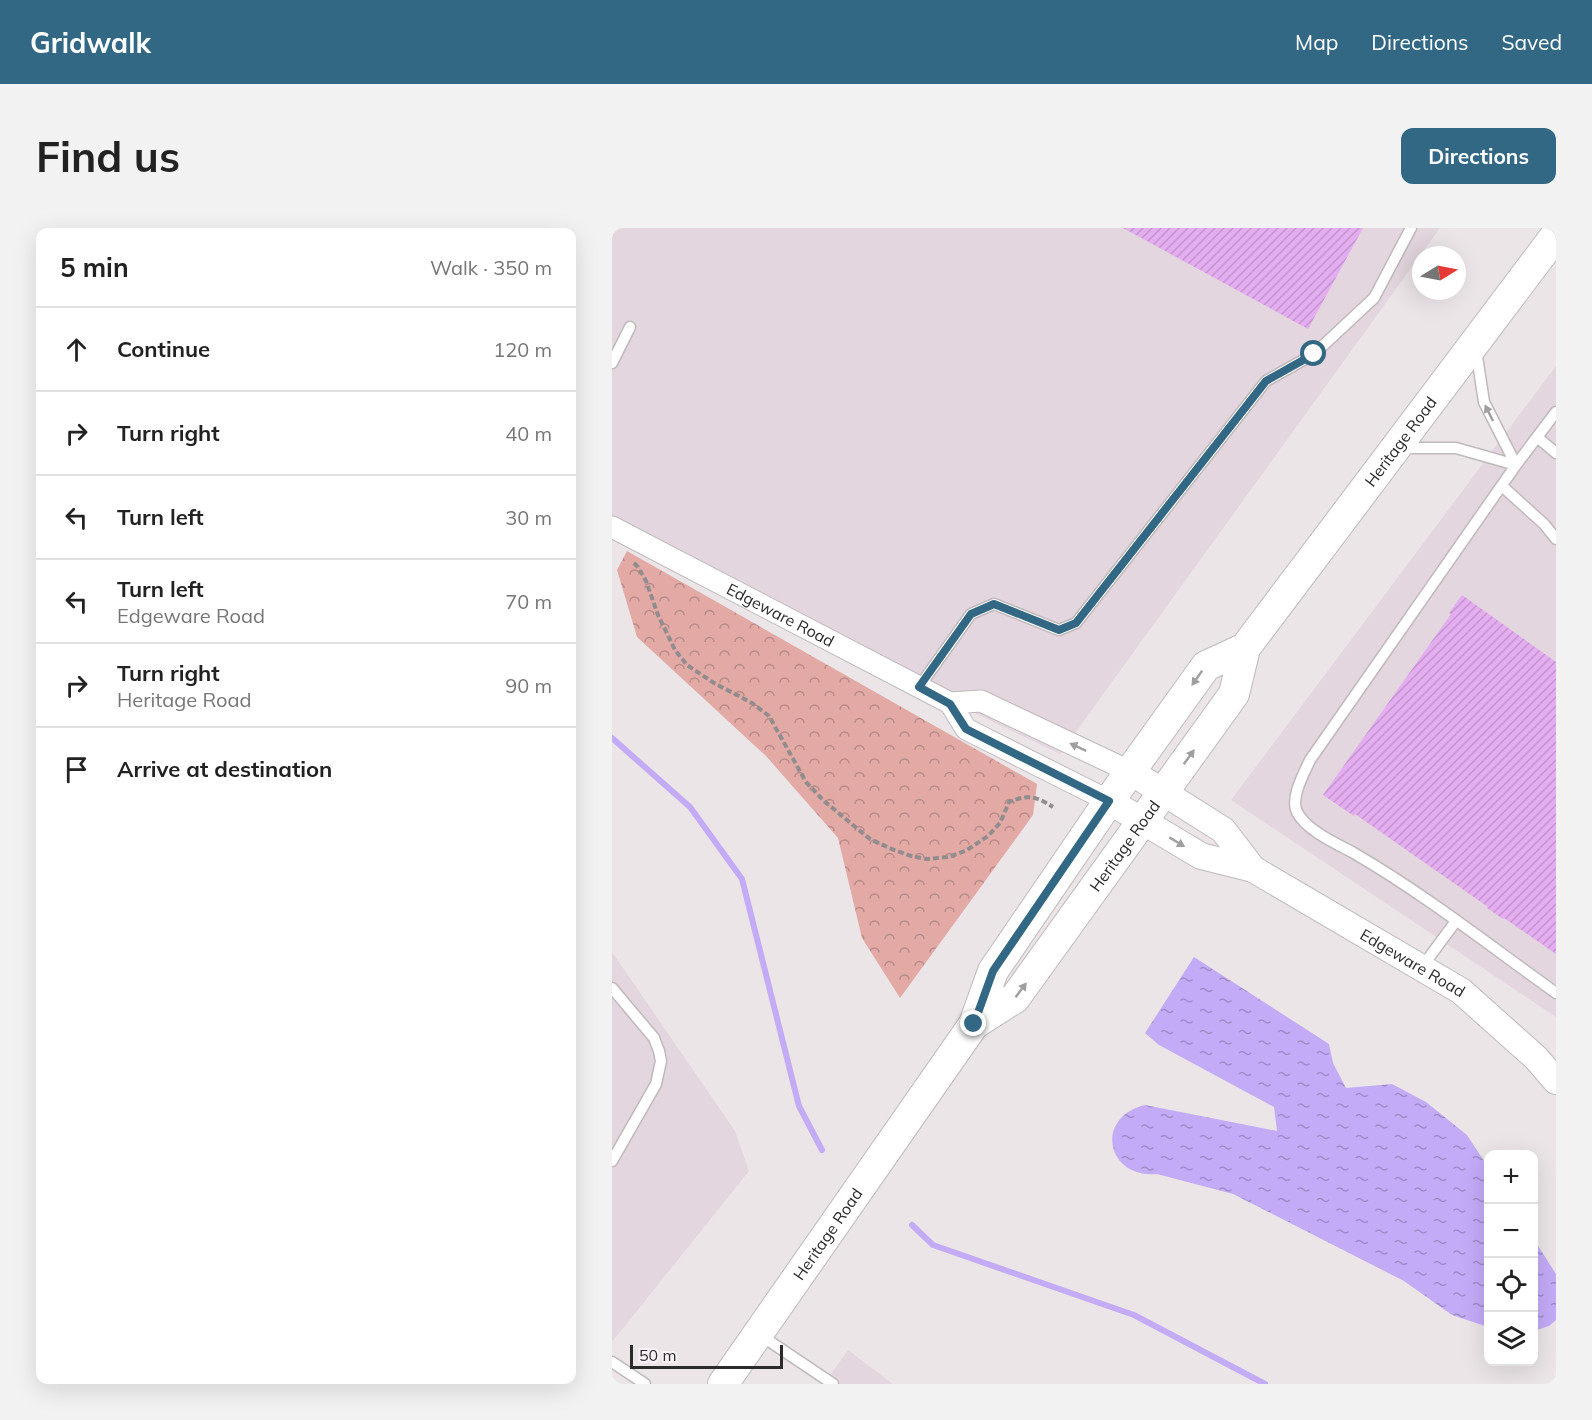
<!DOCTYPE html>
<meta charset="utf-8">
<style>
body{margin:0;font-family:Mulish,sans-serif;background:#f2f2f2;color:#222}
.controls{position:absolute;right:18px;bottom:18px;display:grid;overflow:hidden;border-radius:12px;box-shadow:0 6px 24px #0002}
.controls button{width:54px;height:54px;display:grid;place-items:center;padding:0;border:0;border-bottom:2px solid #e0e0e0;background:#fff;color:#222;font:30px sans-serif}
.compass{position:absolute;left:800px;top:18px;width:54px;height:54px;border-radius:50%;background:#fff;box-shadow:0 6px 24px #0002;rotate:80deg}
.scale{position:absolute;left:18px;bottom:15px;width:153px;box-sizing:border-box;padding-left:6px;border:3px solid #2c2a2b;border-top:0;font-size:16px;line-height:21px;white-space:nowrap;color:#2c2a2b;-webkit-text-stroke:4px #f8f2f6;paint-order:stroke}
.stop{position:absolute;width:18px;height:18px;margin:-14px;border:4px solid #336884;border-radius:50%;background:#fff}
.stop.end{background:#336884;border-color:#fff;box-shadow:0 2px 6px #0008}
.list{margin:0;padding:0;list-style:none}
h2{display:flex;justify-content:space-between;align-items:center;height:78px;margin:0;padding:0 24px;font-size:26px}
h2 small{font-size:20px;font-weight:400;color:#767676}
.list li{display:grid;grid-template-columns:39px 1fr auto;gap:18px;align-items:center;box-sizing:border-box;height:84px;padding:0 24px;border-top:2px solid #e0e0e0}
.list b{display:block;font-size:22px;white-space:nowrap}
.list p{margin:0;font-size:20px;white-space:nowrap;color:#767676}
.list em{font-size:20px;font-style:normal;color:#767676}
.icon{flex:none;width:33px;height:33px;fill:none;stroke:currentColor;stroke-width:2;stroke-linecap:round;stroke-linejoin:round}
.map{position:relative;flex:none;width:944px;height:1156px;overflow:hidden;border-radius:12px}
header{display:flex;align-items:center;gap:36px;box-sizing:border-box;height:84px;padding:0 30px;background:#336884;color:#fff}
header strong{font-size:28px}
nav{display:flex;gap:33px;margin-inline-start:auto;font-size:21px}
.intro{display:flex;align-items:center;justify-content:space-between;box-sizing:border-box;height:144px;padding:0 36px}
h1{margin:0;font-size:42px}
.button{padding:15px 27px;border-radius:12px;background:#336884;color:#fff;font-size:21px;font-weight:700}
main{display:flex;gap:36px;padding:0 36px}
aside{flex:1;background:#fff;border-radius:12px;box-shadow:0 6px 24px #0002}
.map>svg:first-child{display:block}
</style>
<header>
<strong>Gridwalk</strong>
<nav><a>Map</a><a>Directions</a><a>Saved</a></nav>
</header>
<div class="intro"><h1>Find us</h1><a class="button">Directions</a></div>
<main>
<aside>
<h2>5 min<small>Walk · 350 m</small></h2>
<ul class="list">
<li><svg class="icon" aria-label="ahead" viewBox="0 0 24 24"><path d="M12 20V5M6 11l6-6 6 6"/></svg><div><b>Continue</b></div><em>120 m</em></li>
<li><svg class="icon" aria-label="right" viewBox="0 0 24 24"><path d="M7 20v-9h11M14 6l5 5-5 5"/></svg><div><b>Turn right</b></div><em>40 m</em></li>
<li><svg class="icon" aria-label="left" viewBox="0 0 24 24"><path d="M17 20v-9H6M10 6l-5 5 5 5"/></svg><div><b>Turn left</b></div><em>30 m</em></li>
<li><svg class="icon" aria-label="left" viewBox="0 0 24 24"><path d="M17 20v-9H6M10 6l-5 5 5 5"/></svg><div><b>Turn left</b><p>Edgeware Road</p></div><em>70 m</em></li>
<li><svg class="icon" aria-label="right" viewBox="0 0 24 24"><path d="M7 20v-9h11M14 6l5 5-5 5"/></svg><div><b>Turn right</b><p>Heritage Road</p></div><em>90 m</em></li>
<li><svg class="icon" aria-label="arrive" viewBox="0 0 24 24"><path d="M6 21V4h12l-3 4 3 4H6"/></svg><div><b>Arrive at destination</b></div></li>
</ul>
</aside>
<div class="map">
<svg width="944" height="1156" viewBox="0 0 944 1156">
<defs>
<pattern id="forest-crowns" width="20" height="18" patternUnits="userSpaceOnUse" patternTransform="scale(1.5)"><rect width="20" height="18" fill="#e2a9a5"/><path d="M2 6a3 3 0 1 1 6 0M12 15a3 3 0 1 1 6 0" fill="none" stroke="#b78a87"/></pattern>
<pattern id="water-ripples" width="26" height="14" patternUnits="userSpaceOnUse" patternTransform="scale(1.5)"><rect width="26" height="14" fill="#c3abf7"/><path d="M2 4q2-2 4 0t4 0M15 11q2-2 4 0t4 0" fill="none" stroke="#9f8bc8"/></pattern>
<pattern id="building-hatch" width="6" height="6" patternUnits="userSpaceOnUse" patternTransform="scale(1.5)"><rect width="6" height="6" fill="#e3adf0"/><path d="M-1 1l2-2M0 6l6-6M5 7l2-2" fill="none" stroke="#c395ce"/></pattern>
</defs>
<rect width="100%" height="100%" fill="#ebe5e8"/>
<!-- built -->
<path fill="#e3d6de" d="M0,0H828L448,526L0,311Z
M944,138V789L619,572Z
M0,724L123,903L137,943L0,1114Z
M236,1122L281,1156H212Z"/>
<!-- forest -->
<path fill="url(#forest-crowns)" d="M15,323L425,556L421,587L288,770L250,710L226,610L154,528L25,409L5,342Z"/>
<!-- water -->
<path fill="url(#water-ripples)" d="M582,729L717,816L721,835L734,860L780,856L814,874L855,907L876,939V1099L840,1087L792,1053L621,966L545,946C494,951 482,889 533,877L665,903L662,879L547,817L533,805Z
M921,1010L944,1046V1092L937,1098L922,1103Z"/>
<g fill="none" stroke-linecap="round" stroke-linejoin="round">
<!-- stream -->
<path stroke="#c3abf7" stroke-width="6" d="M0,510L78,579L130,651L187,878L210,922
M300,997L321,1017L522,1087L653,1156"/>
</g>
<!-- building -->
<path fill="url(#building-hatch)" d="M511,0H751L696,101Z
M850,367L944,434V726L892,690L891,691L875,680L876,679L743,586L742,588L711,567L839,386L837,385Z"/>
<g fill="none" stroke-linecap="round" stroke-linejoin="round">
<!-- service casing -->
<g stroke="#bfb9bc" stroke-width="13">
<path id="service" d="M864,122L872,174L904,237
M0,135L18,99
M944,184L904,237L698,532C692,545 678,570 685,584C694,602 723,615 740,624C811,665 877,717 944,765
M925,209L944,225
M790,220H844L904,237
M890,258L932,296L944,311
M307,459L359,386L382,376L447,402L464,395L654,153L702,126L762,70L799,0
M810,739L844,693
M0,760L42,810L47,823L49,833L44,856L0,933
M148,1107L221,1156
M0,1134L33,1156"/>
</g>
<!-- minor casing -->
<g stroke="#bfb9bc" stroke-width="23">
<g id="minor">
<path id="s1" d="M0,299L338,475L354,501L497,573"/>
<path d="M338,475L369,473L519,544"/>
</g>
</g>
<!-- tertiary casing -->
<g stroke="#bfb9bc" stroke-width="28">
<g id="tertiary">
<path d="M519,544L611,602L641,641"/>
<path id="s2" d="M497,573L589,628L641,641L849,763L924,830L944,853"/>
</g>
</g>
<!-- secondary casing -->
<g stroke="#bfb9bc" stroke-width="32">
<g id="secondary">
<path id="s3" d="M362,796L403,770L622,466L633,420L944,7"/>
<path id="s4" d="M111,1156L362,796L381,743L497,573L594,438L633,420"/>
</g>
</g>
<!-- path -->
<path stroke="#918d8f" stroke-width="4" stroke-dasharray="6 3" stroke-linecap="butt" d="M22,335L26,339L34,353L46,387L63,422L75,437L102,455L140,475L157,488L194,554L212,573L258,611L282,622L299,628L314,631L337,629L355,622L376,608L388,595L397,574C417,566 423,568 441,579"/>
<!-- service -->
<use href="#service" stroke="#fff" stroke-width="10"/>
<!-- minor -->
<use href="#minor" stroke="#fff" stroke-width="21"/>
<!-- tertiary -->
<use href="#tertiary" stroke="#fff" stroke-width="26"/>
<!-- secondary -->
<use href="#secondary" stroke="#fff" stroke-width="30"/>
</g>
<!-- one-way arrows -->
<defs><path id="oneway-solid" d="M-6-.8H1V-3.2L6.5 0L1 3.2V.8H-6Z" transform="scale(1.5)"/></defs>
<g fill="#a09fa0">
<use href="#oneway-solid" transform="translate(877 185) rotate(-117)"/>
<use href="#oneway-solid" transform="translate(585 450) rotate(125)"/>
<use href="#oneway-solid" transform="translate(466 519) rotate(-155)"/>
<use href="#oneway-solid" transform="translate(577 529) rotate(-54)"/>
<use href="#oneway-solid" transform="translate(565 614) rotate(31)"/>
<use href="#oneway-solid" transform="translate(409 762) rotate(-53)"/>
</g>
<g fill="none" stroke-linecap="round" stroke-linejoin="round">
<!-- route -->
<path stroke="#336884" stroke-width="8" d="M362,796L381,743L497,573L354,501L338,476L307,459L359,386L382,376L447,402L464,395L654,153L702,126"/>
</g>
<g text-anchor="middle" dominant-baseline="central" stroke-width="4.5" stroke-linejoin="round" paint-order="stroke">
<!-- street labels -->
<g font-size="16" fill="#2c2a2b" stroke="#f8f2f6">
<text stroke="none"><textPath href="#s3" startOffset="729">Heritage Road</textPath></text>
<text stroke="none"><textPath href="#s1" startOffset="190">Edgeware Road</textPath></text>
<text stroke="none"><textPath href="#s3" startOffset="236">Heritage Road</textPath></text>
<text stroke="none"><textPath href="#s2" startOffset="346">Edgeware Road</textPath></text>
<text stroke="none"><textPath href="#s4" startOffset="183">Heritage Road</textPath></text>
</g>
</g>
</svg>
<div class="controls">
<button>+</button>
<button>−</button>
<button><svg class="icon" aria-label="locate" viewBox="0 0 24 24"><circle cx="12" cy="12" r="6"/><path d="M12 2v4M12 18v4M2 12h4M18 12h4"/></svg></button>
<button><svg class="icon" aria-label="layers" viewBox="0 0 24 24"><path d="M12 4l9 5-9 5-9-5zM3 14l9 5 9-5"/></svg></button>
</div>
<svg class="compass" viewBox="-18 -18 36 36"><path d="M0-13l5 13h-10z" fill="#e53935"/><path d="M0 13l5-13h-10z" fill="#767676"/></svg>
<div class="scale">50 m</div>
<div class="stop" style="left:702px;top:126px"></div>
<div class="stop end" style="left:362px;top:796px"></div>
</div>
</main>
